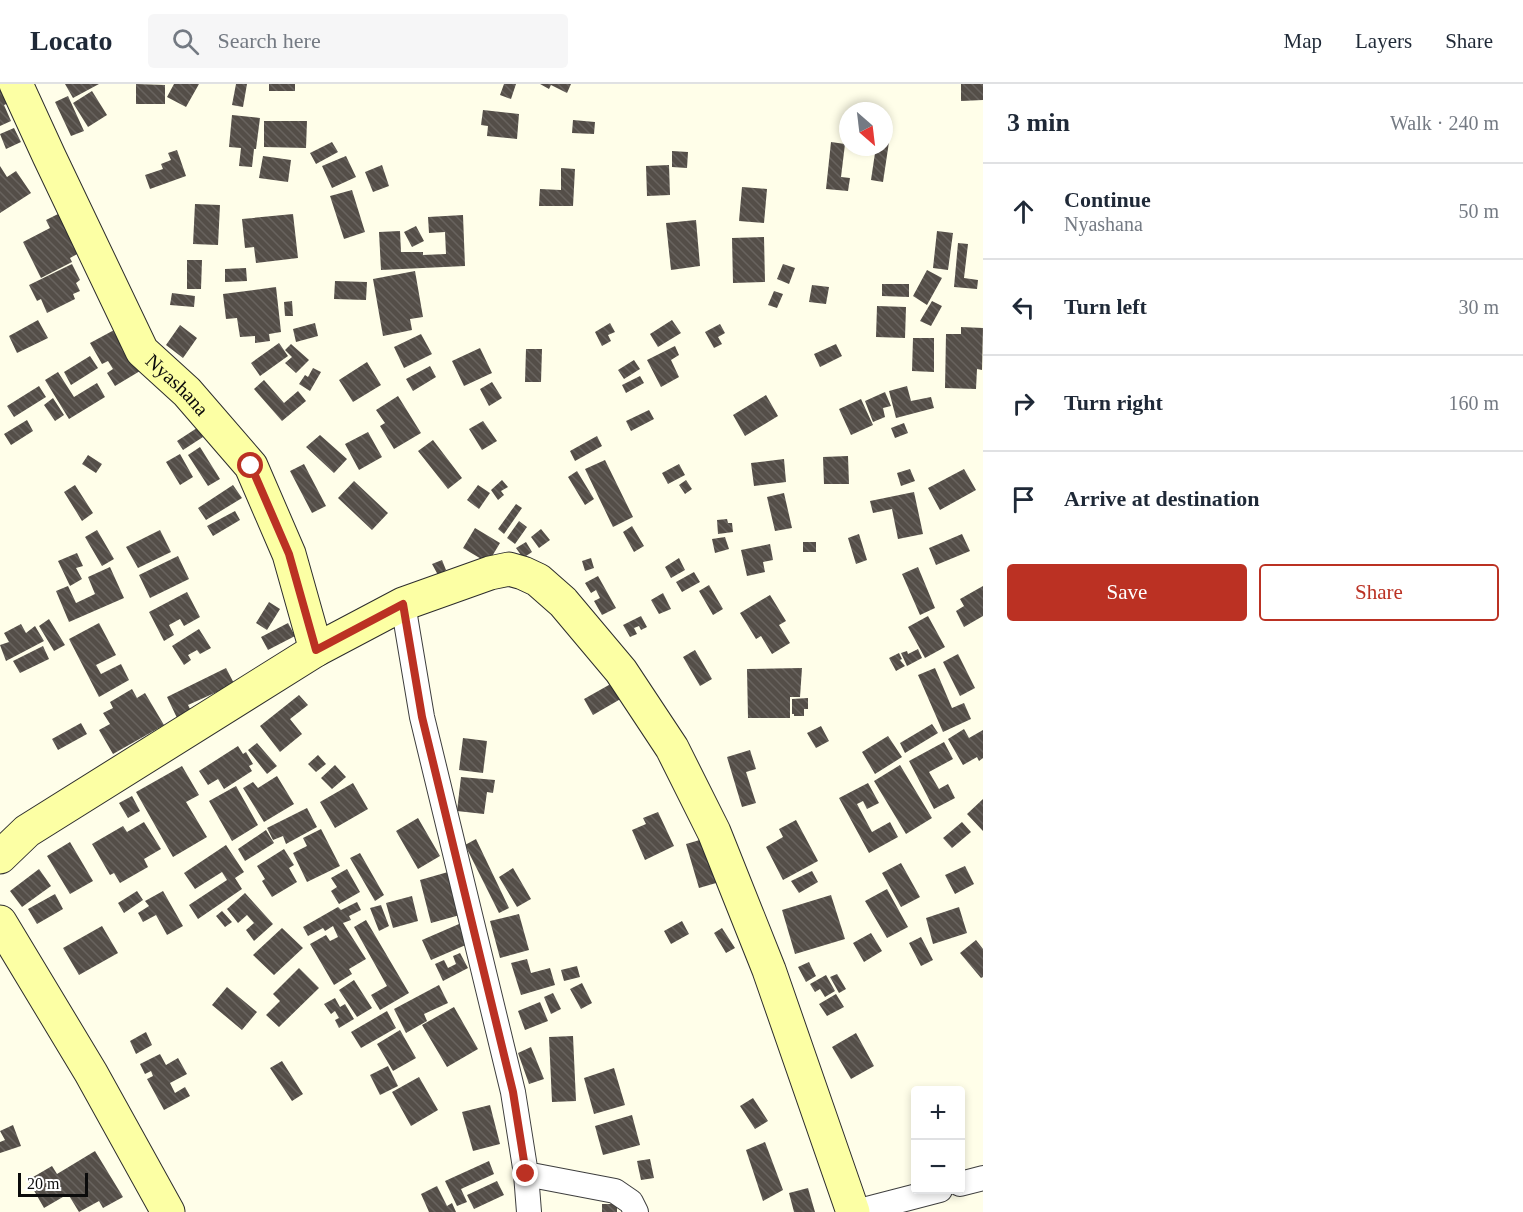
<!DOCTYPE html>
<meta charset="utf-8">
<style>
body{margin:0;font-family:"Times New Roman",serif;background:#f6f6f7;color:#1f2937}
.controls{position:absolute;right:18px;bottom:18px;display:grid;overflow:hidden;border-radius:6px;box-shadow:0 3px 9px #0003}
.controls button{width:54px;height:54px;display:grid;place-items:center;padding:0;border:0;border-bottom:2px solid #e0e1e3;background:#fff;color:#1f2937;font:30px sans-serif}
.compass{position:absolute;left:839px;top:18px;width:54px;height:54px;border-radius:50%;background:#fff;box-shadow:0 3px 9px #0003;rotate:152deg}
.scale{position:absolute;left:18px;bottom:15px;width:70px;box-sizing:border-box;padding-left:6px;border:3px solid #0b0b0b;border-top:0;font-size:16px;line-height:21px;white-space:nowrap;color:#0b0b0b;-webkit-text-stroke:4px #fff;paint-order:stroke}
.stop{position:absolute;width:18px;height:18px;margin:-14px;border:4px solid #bb3123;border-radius:50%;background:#fff}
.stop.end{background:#bb3123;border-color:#fff;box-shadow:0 2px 6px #0008}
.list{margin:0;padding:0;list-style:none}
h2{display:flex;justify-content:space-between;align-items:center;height:78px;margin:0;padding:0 24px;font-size:26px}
h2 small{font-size:20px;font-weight:400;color:#747a83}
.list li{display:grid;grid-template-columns:39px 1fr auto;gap:18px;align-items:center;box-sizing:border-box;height:96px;padding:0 24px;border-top:2px solid #e0e1e3}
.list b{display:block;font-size:22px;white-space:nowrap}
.list p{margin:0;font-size:20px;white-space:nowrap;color:#747a83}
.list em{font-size:20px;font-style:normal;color:#747a83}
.actions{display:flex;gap:12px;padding:18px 24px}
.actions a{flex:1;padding:14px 0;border:2px solid #bb3123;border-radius:6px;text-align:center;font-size:21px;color:#bb3123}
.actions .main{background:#bb3123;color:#fff}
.icon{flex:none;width:33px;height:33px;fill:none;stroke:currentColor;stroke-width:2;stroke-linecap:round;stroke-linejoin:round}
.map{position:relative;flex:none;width:983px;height:1128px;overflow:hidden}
header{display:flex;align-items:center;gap:36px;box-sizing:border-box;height:84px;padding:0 30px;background:#fff;border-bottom:2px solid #e0e1e3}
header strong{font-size:28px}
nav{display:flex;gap:33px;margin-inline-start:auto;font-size:21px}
.search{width:420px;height:54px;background:#f6f6f7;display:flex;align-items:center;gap:15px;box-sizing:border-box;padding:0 21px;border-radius:6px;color:#747a83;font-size:22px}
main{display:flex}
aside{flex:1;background:#fff}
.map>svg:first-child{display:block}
</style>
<header>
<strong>Locato</strong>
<div class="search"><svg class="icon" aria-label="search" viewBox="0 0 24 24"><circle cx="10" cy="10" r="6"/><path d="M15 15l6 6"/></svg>Search here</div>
<nav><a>Map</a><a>Layers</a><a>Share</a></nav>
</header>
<main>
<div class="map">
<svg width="983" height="1128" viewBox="0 0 983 1128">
<defs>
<pattern id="building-back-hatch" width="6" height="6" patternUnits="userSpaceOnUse" patternTransform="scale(1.5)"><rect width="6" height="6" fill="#544e48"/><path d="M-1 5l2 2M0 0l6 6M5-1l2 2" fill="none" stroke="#68635e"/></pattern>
</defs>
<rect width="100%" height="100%" fill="#fffee9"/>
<!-- building -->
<path fill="url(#building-back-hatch)" d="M0,0L11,18L4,21L11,37L0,42Z
M65,0H99L73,14Z
M136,0L165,1V20H136Z
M174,0H199L186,23L167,13Z
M236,0H247L243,23L232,21Z
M269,0H295V7H269Z
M504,0H516L511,15L500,11Z
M540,0H571L567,9L551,1L549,5Z
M961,0H983V16L961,17Z
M92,7L107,31L88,43L73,19Z
M68,12L84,47L71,52L55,18Z
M483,26L519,30L517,55L487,52L488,42L481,41Z
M232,31L260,34L256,65H254L252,83L239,82L241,64L229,63Z
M573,36L595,38L594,50L572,49Z
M264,37H307L306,64L264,63Z
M14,44L21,58L6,65L0,50Z
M884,57L889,58L883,98L871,96L875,69L862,67V63H884Z
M332,58L338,68L316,80L310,69Z
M831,58L845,60L841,93L850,94L848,107L826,105Z
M177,66L186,92L150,105L145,91L163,85L161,80L171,76L168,69Z
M672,67L688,68L687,84L672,83Z
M263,72L291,76L288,98L259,94Z
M346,72L356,93L332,104L322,82Z
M382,81L389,102L373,108L365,88Z
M669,81L670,111L647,112L646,82Z
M0,82L7,93L16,87L31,109L0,129Z
M561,84L575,85L573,122H539L540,105L561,106Z
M742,103L767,105L764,139L739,137Z
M352,106L365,148L344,155L330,112Z
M195,120L220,121L218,161L193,160Z
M60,129L81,168L70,174L72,178L41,194L23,158L50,144L46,136Z
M293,130L298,174L256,179L254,163L245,164L242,135Z
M463,131L465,182L381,186L379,148L400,147L401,168H423V171L446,170L445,148L429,149L428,133Z
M696,136L700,182L671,186L666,139Z
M416,142L424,157L412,163L404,148Z
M937,147L953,149L948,186L933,184Z
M764,153L765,198L733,199L732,154Z
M958,159L968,160L964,194L978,196L977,205L954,203Z
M187,176H202L201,205H187Z
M72,180L80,196L76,199L80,207L73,210L75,215L47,229L41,215L37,217L29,201Z
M783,180L795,184L789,200L777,195Z
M246,184L247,197L225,198V185Z
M927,186L942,194L927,221L913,212Z
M415,187L423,233L410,235L412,246L383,252L373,195Z
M335,197L367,198L366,216L334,215Z
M882,200H909V213L882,212Z
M812,201L829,203L826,220L809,218Z
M276,203L281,248L269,250L270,257L255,259V252L240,253L237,234L226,235L223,210Z
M774,207L783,210L777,224L768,221Z
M172,209L195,212L194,223L170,221Z
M292,217L293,232H285L284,218Z
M932,217L942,222L931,242L920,237Z
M877,222L906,223L905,254L876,253Z
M38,236L48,254L17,269L9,252Z
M672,236L681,249L658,263L650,250Z
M315,239L318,252L296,258L293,245Z
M610,239L615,248L608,251L611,257L602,262L595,248Z
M720,240L725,249L718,253L722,260L714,264L705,248Z
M180,241L197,254L183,274L166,261Z
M961,243L983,244L982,286L977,285L976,305L945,304L946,250H961Z
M116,245L140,287L115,302L107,289L113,285L108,277L102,280L90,259Z
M421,250L432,270L404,284L394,263Z
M913,254H934V288L912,287Z
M279,259L288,272L260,292L251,279Z
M291,260L309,276L296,289L285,279L292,273L285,266Z
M836,260L842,272L820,283L814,270Z
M675,262L679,271L671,276L679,293L661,303L647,276Z
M480,264L492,289L464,302L452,277Z
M526,265H542L541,298H525Z
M90,272L98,284L71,301L64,288Z
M634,276L640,285L624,295L618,286Z
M367,278L381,301L353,318L339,296Z
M430,282L436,293L413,307L406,295Z
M313,284L321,288L310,307L299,300L305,291L308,293Z
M58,288L74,313L97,299L105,313L69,335L45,296Z
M640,292L644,299L626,309L622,301Z
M264,296L284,319L298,307L306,317L282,337L254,305Z
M492,298L502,314L489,322L480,305Z
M39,302L46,313L14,333L7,322Z
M907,302L911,317L931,313L934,324L896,334L889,307Z
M885,308L891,322L883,324L885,333L873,338L865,317Z
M766,311L778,332L745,352L733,331Z
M398,312L421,349L394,365L380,342L385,339L376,326Z
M53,314L64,331L55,337L44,321Z
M861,315L873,341L851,351L839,325Z
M649,326L654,335L631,347L626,337Z
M27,336L33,347L11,361L4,350Z
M483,337L497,357L482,366L469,345Z
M904,339L908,349L895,354L891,344Z
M197,344L203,353L183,366L177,357Z
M368,348L382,373L359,386L345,360Z
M320,351L347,375L334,389L306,363Z
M597,352L602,362L575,377L570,367Z
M433,356L462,394L448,405L418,367Z
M200,363L220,395L208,402L188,371Z
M180,370L193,393L180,401L166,378Z
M88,371L102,380L96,389L82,380Z
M848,372L849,400H824L823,373Z
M784,375L786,398L754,402L751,379Z
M605,376L633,433L613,443L585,385Z
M304,380L326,422L312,429L290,387Z
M679,380L685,391L668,400L662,389Z
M910,385L915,397L901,402L897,389Z
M964,385L976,406L940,426L928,404Z
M577,387L594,415L585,421L568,393Z
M502,396L508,403L501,407L504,411L498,416L491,406Z
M686,396L692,405L685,410L679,401Z
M354,397L388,429L372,446L338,414Z
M75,401L93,429L82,437L64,408Z
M233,401L242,414L206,436L198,424Z
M478,401L490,409L479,425L467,416Z
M914,408L923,450L898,455L892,425L873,429L870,417Z
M784,409L792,444L775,447L767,413Z
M516,420L522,424L504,450L498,445Z
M235,427L240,436L213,452L207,442Z
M727,435L728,439H732L733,448L718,450L717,436Z
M519,437L527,443L515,460L507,454Z
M632,442L644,462L634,468L623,448Z
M475,444L500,459L488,479L463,464Z
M541,445L550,456L539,464L531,453Z
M97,446L114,475L102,482L85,453Z
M160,446L171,468L138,484L126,463Z
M859,450L867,476L856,480L848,454Z
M962,450L970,467L936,481L929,464Z
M725,453L729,465L715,469L712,455Z
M526,458L532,468L523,474L516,464Z
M803,458H816V468H803Z
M770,460L773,476L763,478L765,488L747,492L741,466Z
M77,469L83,482L76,484L82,495L70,502L58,477Z
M178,472L189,495L150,514L139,491Z
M591,474L594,484L585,487L582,477Z
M679,474L685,486L671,494L665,483Z
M442,476L446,486L438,491L432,480Z
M110,483L124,514L69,538L56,507L68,502L76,519L95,510L88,493Z
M918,483L935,524L920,531L902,490Z
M694,488L700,498L682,508L676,498Z
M598,492L616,524L602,531L594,517L600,514L596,506L591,509L585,499Z
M709,501L723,525L713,531L699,507Z
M983,502V532L964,543L956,527L964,522L960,515Z
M187,508L200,533L184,542L180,535L169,541L174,551L164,557L149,528Z
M663,509L671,525L659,530L651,516Z
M770,511L786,537L779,541L790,559L772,570L761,552L756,555L740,529Z
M269,518L280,525L267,546L256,539Z
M641,532L647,543L641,546L639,542L634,544L637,550L630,553L623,541Z
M928,532L945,563L925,574L908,543Z
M49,535L65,561L54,567L39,542Z
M99,539L116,571L96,581L101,590L121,580L129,596L99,613L69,555Z
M288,539L295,552L268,566L261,553Z
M21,540L26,549L35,542L44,557L6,577L0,561L9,558L4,549Z
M199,545L211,564L200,570L197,566L188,571L191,576L184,581L172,562Z
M43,562L49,575L20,589L13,577Z
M918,565L922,574L907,582L901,569L907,567L908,570Z
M695,566L712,595L700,602L683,573Z
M899,569L902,575L900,576L905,582L896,587L889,574Z
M958,570L975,604L960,612L943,578Z
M226,584L239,609L224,616L219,607L188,621L193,631L179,638L167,613Z
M802,584L800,613H790V634H748L747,585Z
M935,584L952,624L964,619L971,635L943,648L918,591Z
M616,597L624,613L593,631L584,615Z
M132,605L137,614L145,609L164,641L113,670L99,646L110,640L103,629L113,624L110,618Z
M299,611L308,621L290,635L302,650L280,668L260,642Z
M808,614V625H804V632H794V630H792V615Z
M81,639L87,650L58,666L52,655Z
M932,640L938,649L905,669L900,659Z
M821,642L829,657L816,664L807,649Z
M964,645L969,654L983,646V674L979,677L977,673L963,681L948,655Z
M888,652L902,673L875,690L862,668Z
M463,654L487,657L483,689L459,686Z
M944,658L953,675L929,688L939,705L948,700L955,714L934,725L909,677Z
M257,659L277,682L267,690L248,666Z
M238,662L243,670L246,668L253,680L249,682L252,687L224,705L218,695L208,701L199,687Z
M750,666L756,685L746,688L756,719L742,723L727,673Z
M318,671L326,680L316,688L308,680Z
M335,681L346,693L332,705L321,694Z
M900,681L932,734L906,750L874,697Z
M182,682L199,711L186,718L207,753L173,773L136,708Z
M277,692L294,720L264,738L243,704L253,698L258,704Z
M461,693L495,696L493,709L487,708L484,730L457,727Z
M353,699L368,725L335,744L320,718Z
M868,699L879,719L867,725L863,717L857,720L872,748L890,738L898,753L869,769L839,714Z
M236,702L258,741L232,757L209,717Z
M132,712L140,727L128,734L119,719Z
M983,715V747L967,730Z
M307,724L317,743L286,760L283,752L273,756L267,744Z
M658,728L674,762L645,776L632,746L646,740L643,734Z
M418,734L440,772L418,785L396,747Z
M796,736L818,777L783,796L766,763L783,753L779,745Z
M144,738L161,765L144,775L148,783L120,799L114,789L110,791L92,760L123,742L127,748Z
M962,738L971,748L952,764L943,754Z
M321,745L340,782L307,798L293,769L307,762L303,754Z
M266,746L274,759L245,777L238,765Z
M710,753L723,797L699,804L686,760Z
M476,755L509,824L499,829L465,761Z
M70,758L93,797L70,810L47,772Z
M226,761L244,788L235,794L242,805L198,835L189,821L227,796L222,788L195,805L184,789Z
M284,765L294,781L289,784L297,798L272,813L262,797L265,795L257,782Z
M360,769L384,811L375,817L350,774Z
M901,779L920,813L901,823L882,789Z
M965,782L974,800L955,810L945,791Z
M513,784L531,815L517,823L499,793Z
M39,785L51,802L22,823L10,807Z
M347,785L360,808L339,820L331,807L337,803L331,794Z
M812,787L818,798L799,809L791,797Z
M448,788L460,831L431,839L420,796Z
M887,805L908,843L887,854L865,817Z
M137,807L143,816L124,829L118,819Z
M163,807L183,842L167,851L156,831L143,838L138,829L149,822L145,817Z
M245,809L273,840L254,857L246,846L254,839L247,831L238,839L227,825Z
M55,810L63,825L37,840L28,825Z
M831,811L845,855L795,870L782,826Z
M412,812L418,837L393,844L386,819Z
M357,818L361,826L349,832L351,836L343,839L366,875L349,885L352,890L334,901L310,860L326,851L330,857L338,853L333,842L325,847L323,844L308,852L303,843L338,823L341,826Z
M381,821L389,842L379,847L370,824Z
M959,823L967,849L933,860L926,834Z
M222,827L232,838L225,843L216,832Z
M519,830L529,866L500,874L490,837Z
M366,836L409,909L380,926L371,911L387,902L354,843Z
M682,837L689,850L671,860L664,847Z
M459,840L468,860L431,876L422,856Z
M102,842L118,869L79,891L63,864Z
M282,844L303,864L274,891L253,871Z
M722,844L735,864L726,869L714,849Z
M871,849L882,867L864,878L853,859Z
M921,853L933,876L921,882L909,859Z
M976,856L983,865V893L981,894L960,869Z
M460,869L468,884L443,897L435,880L444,876L448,884L456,880L453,872Z
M527,875L531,889L550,884L555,901L521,911L511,879Z
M809,878L816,892L806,898L798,883Z
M577,882L580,893L564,897L561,886Z
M299,884L319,904L279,943L266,931L280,917L273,910Z
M837,890L846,905L839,909L830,893Z
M826,891L835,907L825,913L820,905L815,908L810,900Z
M354,896L372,924L357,933L339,906Z
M582,899L592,919L581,925L570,905Z
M439,901L448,919L424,930L427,937L406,949L394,925Z
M227,903L257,928L242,946L212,921Z
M553,909L561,925L551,930L544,913Z
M836,910L844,923L827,932L819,920Z
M335,914L340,923L345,920L354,935L339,944L335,936L339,934L335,927L331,930L324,920Z
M540,918L548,937L525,946L518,927Z
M454,923L478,965L447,983L422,941Z
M387,927L396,944L361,964L351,948Z
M400,946L416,974L393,987L377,960Z
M146,948L152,961L136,970L130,957Z
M856,949L874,982L851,995L832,963Z
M573,952L576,1017L552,1018L549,953Z
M531,963L544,995L529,1000L518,969Z
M160,970L166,981L178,974L187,990L170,999L175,1009L185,1003L190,1012L164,1026L147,995L153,992L151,987L145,990L140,980Z
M282,977L303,1010L292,1017L270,984Z
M388,982L398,1002L380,1011L370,991Z
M614,984L625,1021L594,1030L584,994Z
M419,993L438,1026L411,1042L392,1008Z
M753,1014L768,1037L755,1045L740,1022Z
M490,1021L500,1060L473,1067L462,1028Z
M632,1031L640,1061L603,1071L595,1042Z
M13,1041L21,1062L0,1069V1058L5,1056L0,1047Z
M765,1058L783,1106L763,1117L746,1066Z
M95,1067L123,1113L103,1124L99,1117L79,1128L68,1110L44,1124L28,1096L52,1082L57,1090Z
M650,1075L654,1094L641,1096L637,1077Z
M489,1077L494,1090L461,1105L467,1118L457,1122L445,1097Z
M497,1097L504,1111L474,1125L467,1111Z
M437,1102L447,1122L452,1119L456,1128H429L421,1110Z
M808,1104L815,1128H794L789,1109Z
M602,1120H617V1128H602Z"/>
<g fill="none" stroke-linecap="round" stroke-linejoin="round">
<!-- street casing -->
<g stroke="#3e3e3e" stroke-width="26">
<path id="street" d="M403,520L422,633L513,1008L526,1090L529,1128
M526,1090L615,1107L631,1118L636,1128
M960,1100L983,1094
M855,1128L940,1106"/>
</g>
<!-- secondary casing -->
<g stroke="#2d2d2d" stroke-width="35">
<g id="secondary">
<path id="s1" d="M16,0L49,72L142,267L187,308L251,382L289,470L316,566"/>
<path d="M0,773L27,747L316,566L403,520L490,489L509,485L523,489L538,496L563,518L621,587L672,664L714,748L769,886L853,1128"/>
<path d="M0,838L91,989L168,1128"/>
</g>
</g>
<!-- street -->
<use href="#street" stroke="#fff" stroke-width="24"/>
<!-- secondary -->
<use href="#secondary" stroke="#fcffa4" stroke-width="33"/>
</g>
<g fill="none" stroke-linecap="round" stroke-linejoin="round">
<!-- route -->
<path stroke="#bb3123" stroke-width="8" d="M251,382L289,470L316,566L403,520L422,633L513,1008L526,1090"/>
</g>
<g text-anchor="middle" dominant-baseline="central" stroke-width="6" stroke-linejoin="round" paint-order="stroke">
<!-- street labels -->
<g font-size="20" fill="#0b0b0b" stroke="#fff">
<text stroke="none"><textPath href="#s1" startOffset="344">Nyashana</textPath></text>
</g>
</g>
</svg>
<div class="controls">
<button>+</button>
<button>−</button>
</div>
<svg class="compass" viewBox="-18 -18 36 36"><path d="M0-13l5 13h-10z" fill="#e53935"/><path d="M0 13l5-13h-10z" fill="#747a83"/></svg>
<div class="scale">20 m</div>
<div class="stop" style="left:251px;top:382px"></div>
<div class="stop end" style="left:526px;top:1090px"></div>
</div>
<aside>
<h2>3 min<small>Walk · 240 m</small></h2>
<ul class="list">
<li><svg class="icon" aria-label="ahead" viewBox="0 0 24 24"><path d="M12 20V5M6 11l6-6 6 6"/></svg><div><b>Continue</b><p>Nyashana</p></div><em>50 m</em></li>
<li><svg class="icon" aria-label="left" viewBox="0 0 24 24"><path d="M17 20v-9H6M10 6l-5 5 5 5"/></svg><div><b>Turn left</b></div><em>30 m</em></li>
<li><svg class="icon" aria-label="right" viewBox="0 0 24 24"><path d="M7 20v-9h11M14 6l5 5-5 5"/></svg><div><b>Turn right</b></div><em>160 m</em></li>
<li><svg class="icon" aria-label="arrive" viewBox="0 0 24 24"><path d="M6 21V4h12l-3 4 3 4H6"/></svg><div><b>Arrive at destination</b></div></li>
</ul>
<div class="actions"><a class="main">Save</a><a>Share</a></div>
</aside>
</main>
